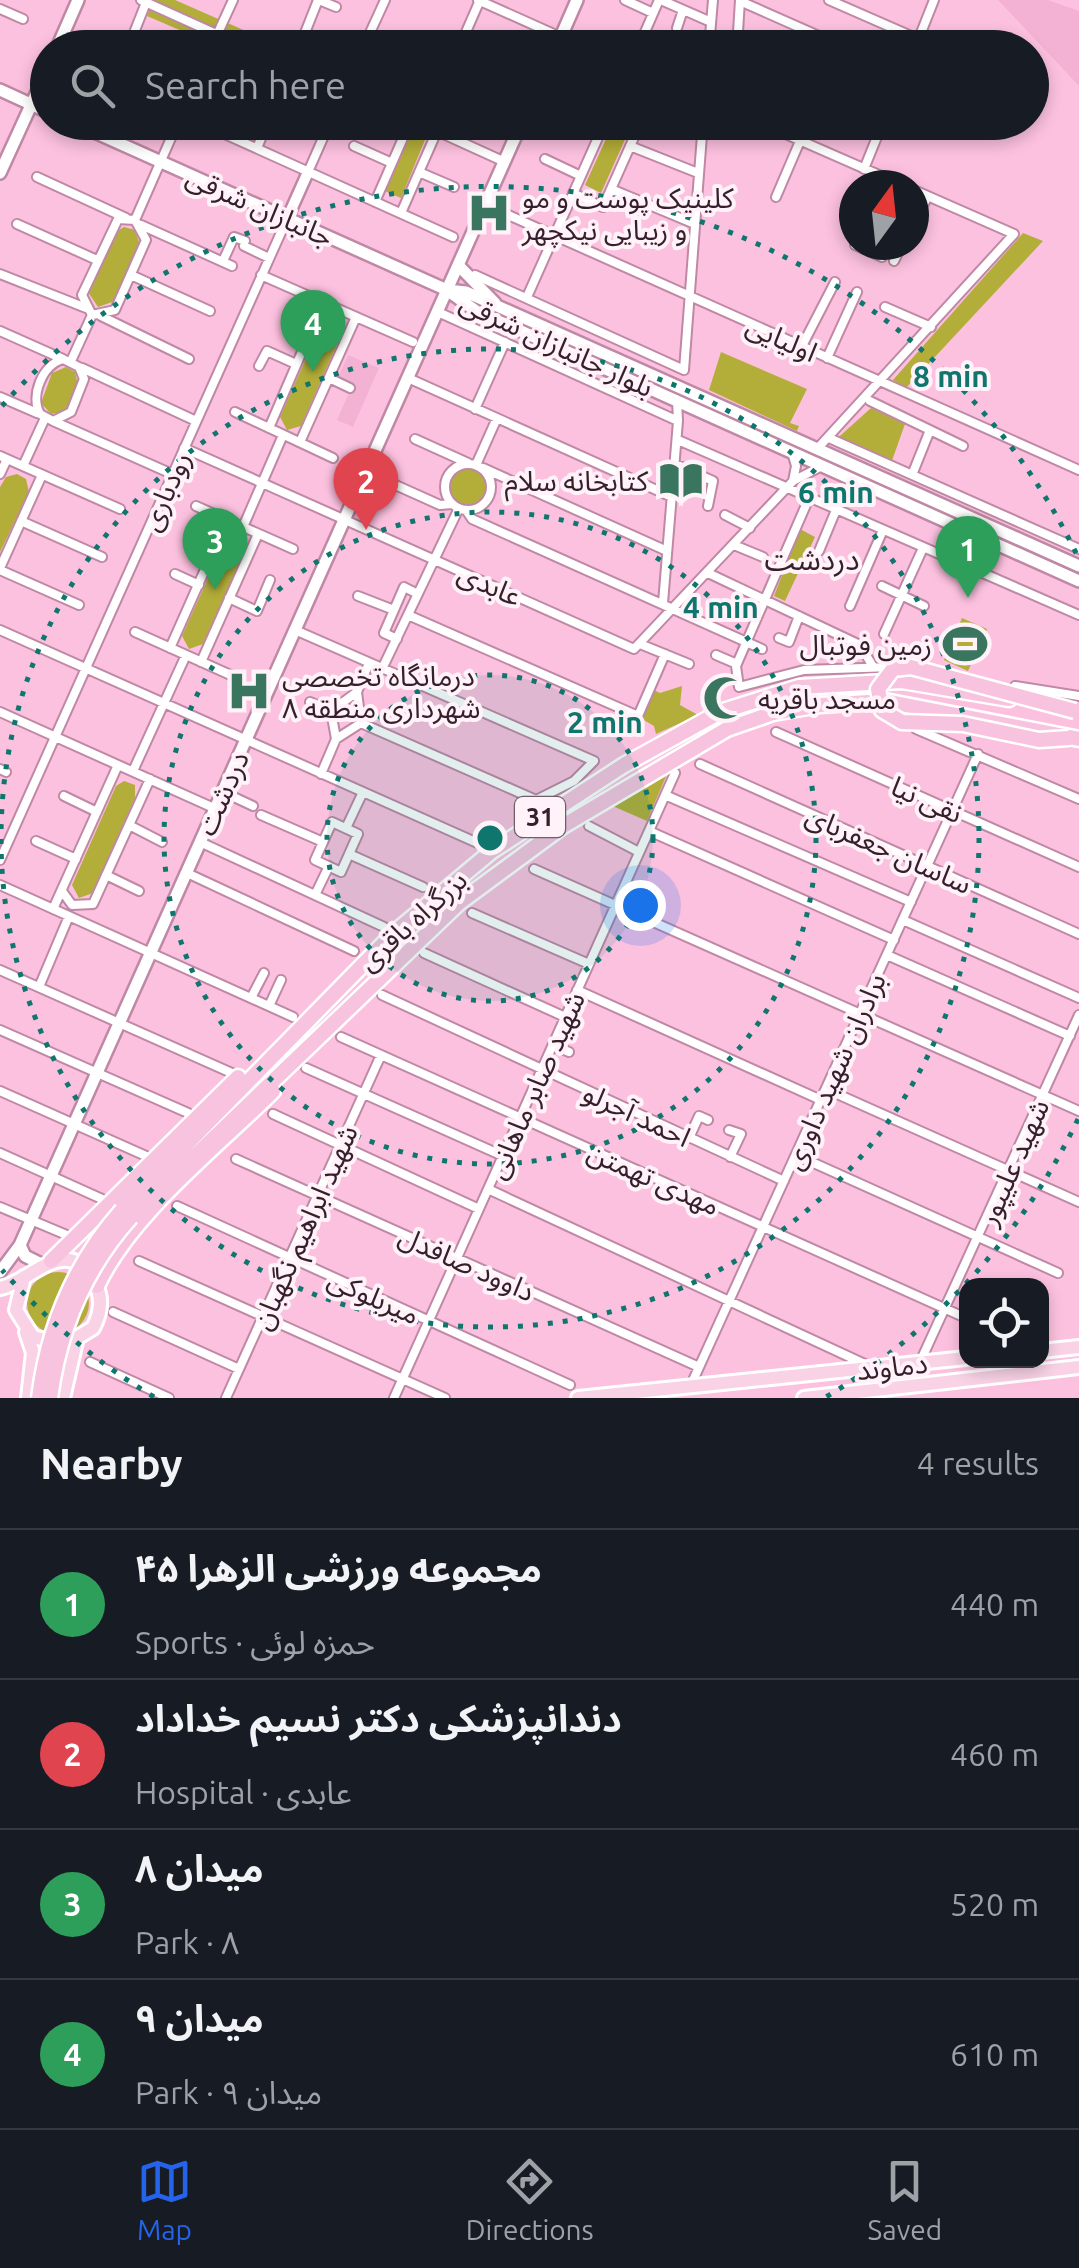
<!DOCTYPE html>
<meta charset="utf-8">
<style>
body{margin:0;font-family:Ubuntu,"Noto Sans Arabic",sans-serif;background:#20242c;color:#f1f3f6}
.controls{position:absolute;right:30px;bottom:30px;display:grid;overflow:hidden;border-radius:20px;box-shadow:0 5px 15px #0003}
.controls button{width:90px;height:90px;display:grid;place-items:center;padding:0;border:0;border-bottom:2px solid #363941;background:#171b24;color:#f1f3f6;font:50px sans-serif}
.compass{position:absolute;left:839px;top:170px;width:90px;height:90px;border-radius:50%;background:#171b24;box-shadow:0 5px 15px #0003;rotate:15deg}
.you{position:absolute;left:640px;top:905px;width:35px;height:35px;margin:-25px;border:8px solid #fff;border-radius:50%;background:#1a73e8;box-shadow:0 0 0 15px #1a73e833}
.badge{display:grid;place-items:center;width:65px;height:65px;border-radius:50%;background:#2563eb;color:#fff;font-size:32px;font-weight:700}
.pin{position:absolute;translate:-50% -82px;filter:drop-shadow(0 2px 5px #0008)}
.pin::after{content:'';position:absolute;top:52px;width:35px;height:30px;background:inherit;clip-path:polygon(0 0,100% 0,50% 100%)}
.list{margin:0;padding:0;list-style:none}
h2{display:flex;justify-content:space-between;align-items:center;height:130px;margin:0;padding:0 40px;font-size:42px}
h2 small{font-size:32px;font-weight:400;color:#9ea1a6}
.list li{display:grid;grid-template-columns:65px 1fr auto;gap:30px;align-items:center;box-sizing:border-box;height:150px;padding:0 40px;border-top:2px solid #363941}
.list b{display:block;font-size:38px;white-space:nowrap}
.list p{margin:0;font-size:32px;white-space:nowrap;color:#9ea1a6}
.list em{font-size:32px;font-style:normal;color:#9ea1a6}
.icon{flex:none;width:55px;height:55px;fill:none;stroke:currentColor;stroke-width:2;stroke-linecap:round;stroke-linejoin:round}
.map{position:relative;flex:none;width:1079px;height:1398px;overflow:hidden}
.search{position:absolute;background:#171b24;box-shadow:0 5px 15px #0003;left:30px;right:30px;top:30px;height:110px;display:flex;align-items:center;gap:25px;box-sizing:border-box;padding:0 35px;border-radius:55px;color:#9ea1a6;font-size:38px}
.sheet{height:730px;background:#171b24}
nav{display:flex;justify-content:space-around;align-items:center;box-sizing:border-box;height:140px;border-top:2px solid #363941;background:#171b24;font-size:28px;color:#9ea1a6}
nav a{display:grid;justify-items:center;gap:5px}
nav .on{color:#2563eb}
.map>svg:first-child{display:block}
</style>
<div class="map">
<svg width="1079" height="1398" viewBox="0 0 1079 1398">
<rect width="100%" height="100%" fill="#fcc1df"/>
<!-- built -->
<path fill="#f3b2d4" d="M998,0H1048L1079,11V86Z
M348,355L379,368L353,427L337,420L353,384L338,377Z"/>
<!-- green -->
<path fill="#b3ae39" d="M154,0H175L282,47H219L147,16Z
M611,128L627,135L601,193L585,185Z
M413,129L427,135L401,198L385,191Z
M124,227L135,230L140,245L115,301L98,307L88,292L114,233Z
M1023,233L1043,241L906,388L893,380Z
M332,313L343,318L345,326L301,426L287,430L280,417L324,318Z
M721,352L807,389L790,423L799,426L797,431L709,390Z
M66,367L75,372L78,385L66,411L51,414L41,403L52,373Z
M871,408L905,424L889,469L831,444Z
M449 487a19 19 0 1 1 38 0a19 19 0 1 1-38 0Z
M17,474L26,479L29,492L0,552V487L6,477Z
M800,529L815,537L785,601L774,596Z
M234,531L245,536L246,548L203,644L189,649L182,636L227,536Z
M962,618L987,629L968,671L944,660Z
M682,686L680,705L698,715L656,734L654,726L642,719L652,689L660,693Z
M667,774L647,821L608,804Z
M124,781L135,785V798L93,893L79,898L72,885L116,786Z
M27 1303a31 31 0 1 1 62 0a31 31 0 1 1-62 0Z"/>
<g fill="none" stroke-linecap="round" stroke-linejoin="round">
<!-- minor casing -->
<g stroke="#bf88a4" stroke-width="12">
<path id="minor" d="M141,0L247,48
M319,0L336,7
M478,0L585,48
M625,0L653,13
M661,0L711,22
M829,0L918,39
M740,1L846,48
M0,9L23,19
M677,28L683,10
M407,43L417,48
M128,48L147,0
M211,48L233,0
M299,48L318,0
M363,48L385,0
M459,48L480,0
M638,48L659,0
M709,48L713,0
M737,48L740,0
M915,48L934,0
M198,122L453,237
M417,122L505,162
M582,122L601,131
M758,122L902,185
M354,146L392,163
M630,146L698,173
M257,148L268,122
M545,159L581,176
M864,169L883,122
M308,172L330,122
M419,172L454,187
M37,177L126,218
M611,189L695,224
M573,193L603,207L640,124L637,122
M776,197L800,141
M375,202L410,122
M486,205L1079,470
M401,213L441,122
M118,219L135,220L146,240L115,310L92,315L82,295Z
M135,220L178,122
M914,223L928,196
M17,224L97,260
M141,225L232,266
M855,245L882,257
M244,246L269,258
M223,261L234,237L245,241
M894,261L902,245
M0,274L86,308
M131,275L210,311
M261,275L413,342
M475,275L684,370L703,122
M527,297L605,122
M885,307L931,327
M438,312L678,421L677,400
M101,316L189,359
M0,331L63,359
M802,346L835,282
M827,358L857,292
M63,359L79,367L84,379L71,412L53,421L40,414C30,396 42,365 63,359Z
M71,361L92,315
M259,366L267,351L296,364
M82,368L196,421
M329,378L350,388
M408,378L672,497
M0,397L37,413
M870,401L963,446
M475,409L505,342
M235,412L333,458
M53,421L172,474
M269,428L323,303
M829,438L1079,549
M415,439L468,463
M678,440L1079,615
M300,442L356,317
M184,448L634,649L793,481L820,467
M817,449L1014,234L914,190
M792,452L796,466L793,481
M0,456L120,509
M445 487a23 23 0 1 1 46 0a23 23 0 1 1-46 0Z
M675,464L713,481L708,506
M476,465L497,418
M23,466L45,418
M483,468L667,551
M0,474L7,459
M912,475L930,430
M391,483L440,505L452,504
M809,498L736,666L739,687L804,670L893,667
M196,506L293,549
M466,510L472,519L762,649
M725,515L750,528
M21,521L102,557
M243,527L283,435
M734,545L763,557
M819,551L836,510
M0,568L42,475
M0,570L79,605
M708,573L860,645L872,665
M175,574L199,585
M882,586L924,606
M358,596L394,610
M229,598L257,611L270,580
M663,603L678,421
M850,606L883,530
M408,615L638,716L665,654
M0,630L482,845
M295,630L594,761L574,781L536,800L361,723
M135,632L235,677
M884,634L923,548
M779,638L789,642L799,616
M397,639L384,633L404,587L418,594
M640,644L689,664
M170,648L227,520
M716,655L737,664
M201,662L258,534
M382,669L459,508
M1015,686L1079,696
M310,702L331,711
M331,711L357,692
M331,711L336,739
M0,712L216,809
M361,723L357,692L369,663
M916,729L1079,799
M776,732L1079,867
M336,739L361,723
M700,764L1079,934
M0,769L6,772
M133,771L186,655
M321,774L336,739
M223,792L253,806
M665,795L911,902
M64,796L97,812
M261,815L323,842
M332,822L358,834L341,872L315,860Z
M129,825L162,842
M589,826L639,852
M346,828L363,792
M649,831L894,940
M36,841L76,859
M200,842L384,927
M349,854L423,887
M0,860L287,219
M534,869L1079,1111
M187,873L354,951
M106,875L139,891
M0,885L293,1017
M62,891L72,905L93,904L150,779
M315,895L329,866
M53,909L118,765
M472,913L589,964
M903,920L1079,998
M424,953L565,1017
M887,955L1070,1036
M0,970L234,1074
M39,987L69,916
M577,990L821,1100
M382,995L784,1181
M251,998L264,973
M269,1006L281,980
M0,1030L188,1113
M341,1037L966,1318
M553,1045L569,1052
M306,1068L503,1156
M826,1089L1079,1202
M0,1091L146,1156
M273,1114L479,1209
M729,1130L741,1134L730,1157
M689,1138L699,1116L708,1120
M0,1153L102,1199
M796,1155L1058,1273
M236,1159L699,1367
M488,1189L869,1366
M177,1206L570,1385
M0,1207L69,1236
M139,1261L445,1398
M113,1312L239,1369
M921,1360L1079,1015
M90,1362L169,1398
M690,1387L978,754
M226,1398L381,1055
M394,1398L675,773"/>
</g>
<!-- tertiary casing -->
<g stroke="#bf88a4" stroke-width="15">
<path id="tertiary" d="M287,219L308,172"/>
</g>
<!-- secondary casing -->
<g stroke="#bf88a4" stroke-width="16">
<path id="secondary" d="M57,48L78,0
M556,48L577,0
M0,90L48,112
M72,122L447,290L466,292L1079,566
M0,173L48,68
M458,265L495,303
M447,290L476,311L1079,581
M20,1245L25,1256L41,1264
M0,1272L20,1245L522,122"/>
</g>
<!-- primary casing -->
<g stroke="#fff" stroke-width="18">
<path id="primary" d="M0,1288C30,1283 68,1230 95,1283C103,1298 101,1313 93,1328L65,1345L33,1337L16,1310L24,1277
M26,1332L33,1353L28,1398
M1042,1351L1079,1347
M63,1398L76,1342
M578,1398L966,1358
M804,1398L1079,1367"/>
</g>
<!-- trunk casing -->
<g stroke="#fff" stroke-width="19">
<path id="trunk" d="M122,1210L395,932L492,851L624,765L720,712L799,687L902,681L1009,699
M131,1217L460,902L563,826L727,729L773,713L820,705L885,701L1079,739
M51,1261L238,1077
M97,1286C130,1214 217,1147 273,1091"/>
</g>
<!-- minor -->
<use href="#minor" stroke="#fff" stroke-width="8"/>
<!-- tertiary -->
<use href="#tertiary" stroke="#fff" stroke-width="10"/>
<!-- secondary -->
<use href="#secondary" stroke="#fff" stroke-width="11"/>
<!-- primary -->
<use href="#primary" stroke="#f9d2e6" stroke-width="12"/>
<!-- trunk -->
<use href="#trunk" stroke="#f7c3de" stroke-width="14"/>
<!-- trunk-bridge casing -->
<g stroke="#fff" stroke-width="19" stroke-linecap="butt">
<path id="trunk-bridge" d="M1069,738L1039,740L963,724L902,722L882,710L878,689L893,669L911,667L1075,711
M39,1398C48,1327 75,1263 122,1210
M50,1398C59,1330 85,1268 131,1217"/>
</g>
<!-- trunk-bridge -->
<use href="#trunk-bridge" stroke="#f7c3de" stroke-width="14"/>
</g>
<!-- distance rings -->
<circle cx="490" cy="838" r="163" fill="#0f766e" fill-opacity=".12"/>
<g fill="none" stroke="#0f766e" stroke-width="5" stroke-dasharray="5 10">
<circle cx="490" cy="838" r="163"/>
<circle cx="490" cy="838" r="326"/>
<circle cx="490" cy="838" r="489"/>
<path d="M1078 1119A652 652 0 0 1 826 1397M154 1397A652 652 0 0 1 2 1270M2 406A652 652 0 0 1 1078 557"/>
</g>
<!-- icons -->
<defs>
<g id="hospital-bare" transform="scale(3.45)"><path d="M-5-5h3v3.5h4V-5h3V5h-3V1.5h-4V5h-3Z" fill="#3a755f" stroke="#fff2f8" stroke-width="2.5" paint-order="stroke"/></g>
<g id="library-bare" transform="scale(3.45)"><path d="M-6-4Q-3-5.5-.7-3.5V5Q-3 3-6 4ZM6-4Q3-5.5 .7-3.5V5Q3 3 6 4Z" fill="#3a755f" stroke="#fff2f8" stroke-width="2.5" paint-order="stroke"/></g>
<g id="stadium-bare" transform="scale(3.45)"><path d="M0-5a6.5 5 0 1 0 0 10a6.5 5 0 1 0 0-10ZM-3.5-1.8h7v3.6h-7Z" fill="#3a755f" stroke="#fff2f8" stroke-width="2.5" paint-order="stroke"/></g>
<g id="mosque-bare" transform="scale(3.45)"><path d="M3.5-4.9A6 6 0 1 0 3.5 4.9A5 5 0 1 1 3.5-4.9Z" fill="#3a755f" stroke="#fff2f8" stroke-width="2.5" paint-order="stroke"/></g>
</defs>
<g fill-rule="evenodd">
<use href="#hospital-bare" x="489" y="213"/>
<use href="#library-bare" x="681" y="480"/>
<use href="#stadium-bare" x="965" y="644"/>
<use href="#hospital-bare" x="249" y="691"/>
<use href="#mosque-bare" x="725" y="698"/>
</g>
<g text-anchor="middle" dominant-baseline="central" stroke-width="8" stroke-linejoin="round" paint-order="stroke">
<!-- shield labels -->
<rect fill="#fff2f8" stroke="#725e68" stroke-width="2.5" x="515" y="797" width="50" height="40" rx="8"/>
<g font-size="25" font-weight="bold" fill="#351f2b">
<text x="540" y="817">31</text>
</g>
<!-- poi labels -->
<g font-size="28" fill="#351f2b" stroke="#fff2f8" text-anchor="start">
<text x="522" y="197">کلینیک پوست و مو<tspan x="522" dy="32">و زیبایی نیکچهر</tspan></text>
<text x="648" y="480" text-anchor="end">کتابخانه سلام</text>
<text x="932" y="644" text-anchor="end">زمین فوتبال</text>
<text x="282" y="675">درمانگاه تخصصی<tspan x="282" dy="32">شهرداری منطقه ۸</tspan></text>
<text x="758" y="698">مسجد باقریه</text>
</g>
<!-- street labels -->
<g font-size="28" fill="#351f2b" stroke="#fff2f8">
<text transform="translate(260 206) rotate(24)">جانبازان شرقی</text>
<text transform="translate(782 338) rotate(24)">اولیایی</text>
<text transform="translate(557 344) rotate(25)">بلوار جانبازان شرقی</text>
<text transform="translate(165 491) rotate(-66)">رودباری</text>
<text transform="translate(490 584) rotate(24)">عابدی</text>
<text transform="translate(222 793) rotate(-66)">دردشت</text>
<text transform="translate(927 799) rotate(24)">نقی نیا</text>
<text transform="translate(889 849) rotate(24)">ساسان جعفربای</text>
<text transform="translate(412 920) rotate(-42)">بزرگراه باقری</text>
<text transform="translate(834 1071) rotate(-66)">برادران شهید داوری</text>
<text transform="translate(535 1085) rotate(-66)">شهید صابر ماهانی</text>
<text transform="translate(637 1114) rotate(25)">احمد آجرلو</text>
<text transform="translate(1013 1162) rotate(-66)">شهید علیپور</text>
<text transform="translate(654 1178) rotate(24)">مهدی تهمتن</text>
<text transform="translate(304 1227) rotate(-66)">شهید ابراهیم نگهبان</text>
<text transform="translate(467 1263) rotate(24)">داوود صافدل</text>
<text transform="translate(374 1296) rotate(24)">میربلوکی</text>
<text transform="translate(892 1366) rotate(-6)">دماوند</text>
</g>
<!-- neighbourhood labels -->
<g font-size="30" fill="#351f2b" stroke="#fff2f8">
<text x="812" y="559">دردشت</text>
</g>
</g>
<circle cx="490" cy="838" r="15" fill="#0f766e" stroke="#fff2f8" stroke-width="5"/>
<g font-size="30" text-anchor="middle" font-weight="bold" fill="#0f766e" stroke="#fff2f8" stroke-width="8" stroke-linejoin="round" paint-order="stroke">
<text x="951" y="387">8 min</text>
<text x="836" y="503">6 min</text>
<text x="721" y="618">4 min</text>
<text x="605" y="733">2 min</text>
</g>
</svg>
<div class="controls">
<button><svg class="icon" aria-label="locate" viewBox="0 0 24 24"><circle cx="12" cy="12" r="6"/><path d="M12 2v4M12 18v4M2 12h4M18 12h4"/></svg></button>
</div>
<svg class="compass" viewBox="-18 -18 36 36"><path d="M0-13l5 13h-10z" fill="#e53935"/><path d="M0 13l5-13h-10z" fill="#9ea1a6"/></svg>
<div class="you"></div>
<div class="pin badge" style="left:968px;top:598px;background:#2e9e5b">1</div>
<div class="pin badge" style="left:366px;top:530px;background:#e0444e">2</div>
<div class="pin badge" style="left:215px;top:590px;background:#2e9e5b">3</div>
<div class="pin badge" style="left:313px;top:372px;background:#2e9e5b">4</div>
<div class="search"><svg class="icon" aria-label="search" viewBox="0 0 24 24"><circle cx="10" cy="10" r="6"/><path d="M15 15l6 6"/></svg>Search here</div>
</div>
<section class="sheet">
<h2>Nearby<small>4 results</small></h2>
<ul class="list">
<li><span class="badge" style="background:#2e9e5b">1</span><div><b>مجموعه ورزشی الزهرا ۴۵</b><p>Sports · حمزه لوئی</p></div><em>440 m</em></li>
<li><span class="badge" style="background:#e0444e">2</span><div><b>دندانپزشکی دکتر نسیم خداداد</b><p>Hospital · عابدی</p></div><em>460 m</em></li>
<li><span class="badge" style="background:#2e9e5b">3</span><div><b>میدان ۸</b><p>Park · ۸</p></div><em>520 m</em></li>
<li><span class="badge" style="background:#2e9e5b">4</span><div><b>میدان ۹</b><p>Park · میدان ۹</p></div><em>610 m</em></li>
</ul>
</section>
<nav>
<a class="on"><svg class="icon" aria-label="map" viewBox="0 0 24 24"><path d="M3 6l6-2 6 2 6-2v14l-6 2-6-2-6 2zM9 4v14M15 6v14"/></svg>Map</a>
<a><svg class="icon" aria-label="directions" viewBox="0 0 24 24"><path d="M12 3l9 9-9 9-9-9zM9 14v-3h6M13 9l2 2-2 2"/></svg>Directions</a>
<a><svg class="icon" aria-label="saved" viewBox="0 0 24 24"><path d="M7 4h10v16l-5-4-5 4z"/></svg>Saved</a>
</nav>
